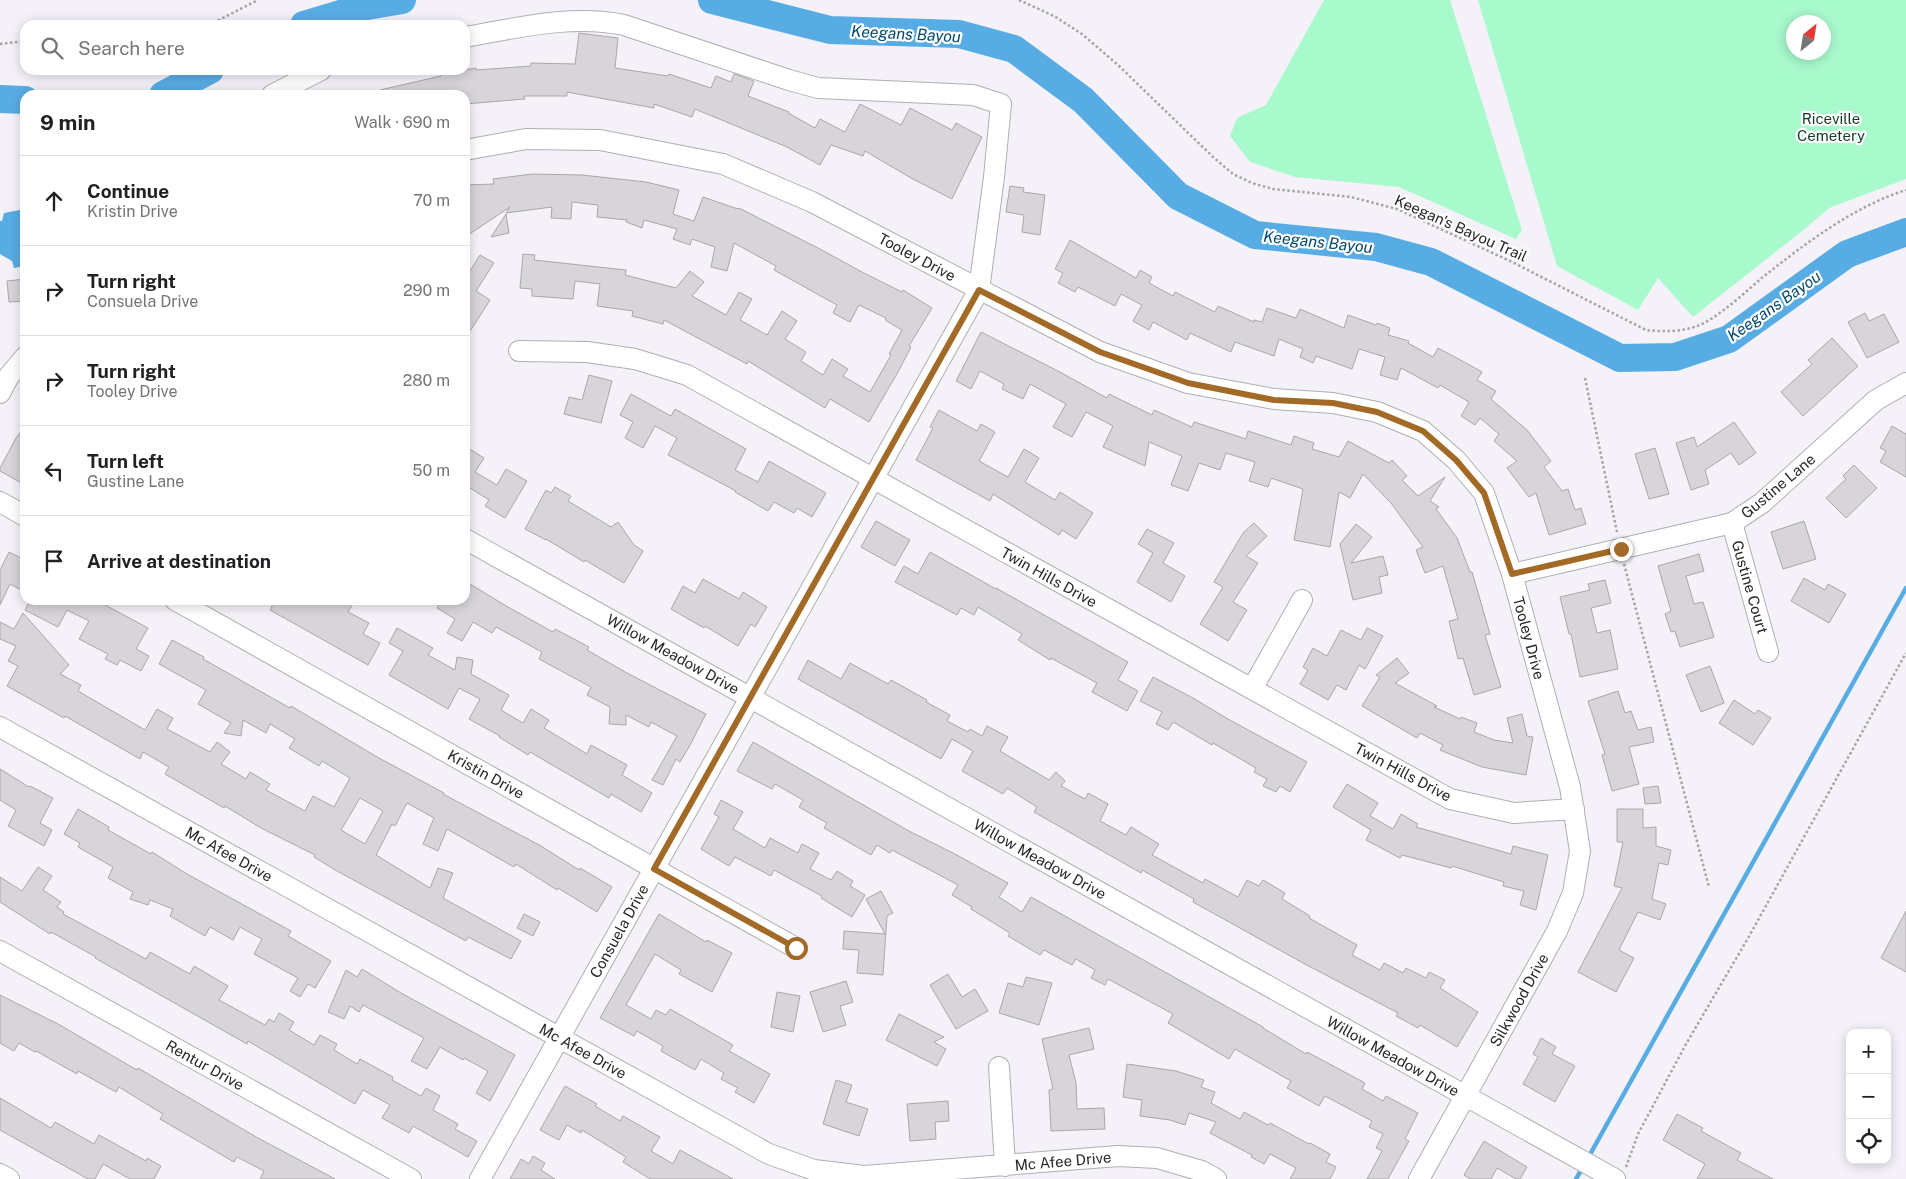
<!DOCTYPE html>
<meta charset="utf-8">
<style>
body{margin:0;font-family:"Public Sans",sans-serif;background:#f2f2f2;color:#202124}
.controls{position:absolute;right:15px;bottom:15px;display:grid;overflow:hidden;border-radius:10px;box-shadow:0 2px 12px #0003}
.controls button{width:45px;height:45px;display:grid;place-items:center;padding:0;border:0;border-bottom:1px solid #e0e0e0;background:#fff;color:#202124;font:25px sans-serif}
.compass{position:absolute;left:1786px;top:15px;width:45px;height:45px;border-radius:50%;background:#fff;box-shadow:0 2px 12px #0003;rotate:30deg}
.stop{position:absolute;width:15px;height:15px;margin:-11px;border:4px solid #a26a26;border-radius:50%;background:#fff}
.stop.end{background:#a26a26;border-color:#fff;box-shadow:0 1px 5px #0008}
.list{margin:0;padding:0;list-style:none}
h2{display:flex;justify-content:space-between;align-items:center;height:65px;margin:0;padding:0 20px;font-size:21px}
h2 small{font-size:16px;font-weight:400;color:#757577}
.list li{display:grid;grid-template-columns:32px 1fr auto;gap:15px;align-items:center;box-sizing:border-box;height:90px;padding:0 20px;border-top:1px solid #e0e0e0}
.list b{display:block;font-size:19px;white-space:nowrap}
.list p{margin:0;font-size:16px;white-space:nowrap;color:#757577}
.list em{font-size:16px;font-style:normal;color:#757577}
.icon{flex:none;width:28px;height:28px;fill:none;stroke:currentColor;stroke-width:2;stroke-linecap:round;stroke-linejoin:round}
.map{position:relative;flex:none;width:1906px;height:1179px;overflow:hidden}
.search{position:absolute;background:#fff;box-shadow:0 2px 12px #0003;left:20px;top:20px;width:450px;height:55px;display:flex;align-items:center;gap:12px;box-sizing:border-box;padding:0 18px;border-radius:15px;color:#757577;font-size:19px}
.panel{position:absolute;background:#fff;box-shadow:0 2px 12px #0003;left:20px;top:90px;width:450px;height:515px;border-radius:15px}
.map>svg:first-child{display:block}
</style>
<div class="map">
<svg width="1906" height="1179" viewBox="0 0 1906 1179">
<rect width="100%" height="100%" fill="#f4f1f8"/>
<!-- green -->
<path fill="#a8f9cc" fill-rule="evenodd" d="M1324,0H1450L1522,230L1516,239L1399,187L1295,177L1250,162L1230,136L1237,118L1266,105Z
M1478,0H1906V179L1829,208L1802,231L1693,317L1658,278L1638,310L1557,266ZM1794,22H1824V52H1794Z"/>
<!-- water -->
<path fill="#58ace4" d="M25,209V266L14,268L12,261L0,254V221H2L4,213Z"/>
<g fill="none" stroke-linecap="round" stroke-linejoin="round">
<!-- stream -->
<path stroke="#58ace4" stroke-width="4.5" d="M1588,1158L1906,588
M1576,1179L1583,1167"/>
<!-- river -->
<path stroke="#58ace4" stroke-width="28" d="M712,0L830,30L959,34L1014,49L1083,100L1178,196L1255,235L1376,247L1431,262L1620,358L1675,357L1729,339L1847,254L1906,232
M304,25L367,6L402,0
M163,95L210,70
M0,99L25,100"/>
</g>
<!-- building -->
<path fill="#d7d4da" stroke="#a9a7ac" fill-rule="evenodd" d="M579,33L618,38L615,68L668,76L669,74L711,88L716,76L731,82L734,74L754,81L748,96L789,112L788,113L815,128L820,119L845,132L860,104L901,125L910,108L952,130L956,123L982,137L952,199L911,178L865,151L863,156L831,145L820,165L787,147L695,109L692,117L654,104V108L567,92V96H524L525,99L465,104V95H381L380,90L441,76L440,74L476,68V70L531,66V63L575,64Z
M532,174L582,175L646,182L679,190L673,214L694,221L703,197L738,209L739,208L818,248L862,272L902,292L903,290L932,308L909,346L911,347L898,372L869,422L830,399L825,408L748,361L747,364L664,320L663,324L632,316L633,311L597,306L600,284L575,281L573,299L532,296V289L520,288L523,254L535,255L534,260L626,270L625,275L676,288L690,271L704,282L692,296L726,315L739,292L752,299L740,320L767,335L782,311L797,321L785,339L806,352L801,361L823,375L832,359L848,369L843,376L870,392L891,355L889,354L902,330L885,320L886,318L859,305L850,322L833,313L837,305L774,270L776,266L734,243L727,271L711,267L715,247L692,239L690,245L673,239L677,229L644,220L642,228L626,222L627,220L597,217L598,205L572,202L571,219L551,218L552,207L506,213L510,207L465,237V185L494,184L493,179Z
M1010,186L1024,188L1023,192L1045,195L1040,235L1022,232L1024,215L1006,212Z
M506,214L509,233L491,237Z
M1070,240L1136,278L1140,270L1152,277L1149,283L1173,296L1175,292L1215,312L1218,306L1254,322V320L1262,322L1267,308L1296,318L1300,309L1344,328L1348,315L1376,325L1377,323L1390,328L1388,335L1409,341L1408,343L1433,357L1438,348L1466,363L1482,372L1477,380L1496,391L1491,399L1527,430L1551,461L1544,467L1562,491L1568,489L1575,510L1581,508L1586,524L1549,535L1536,493L1529,497L1507,468L1517,461L1494,441L1499,434L1480,418L1475,425L1461,416L1469,402L1440,385L1438,388L1401,368L1397,380L1380,375L1385,357L1359,349L1352,369L1316,356L1313,363L1300,357L1303,349L1279,339L1274,356L1235,342L1231,352L1190,333L1187,340L1153,322L1149,330L1133,321L1142,305L1121,294L1115,306L1078,287L1075,292L1058,283L1063,273L1055,269Z
M480,255L494,263L476,291L490,300L465,339V279Z
M25,279V301L9,302L7,281Z
M1865,313L1869,321L1884,314L1899,342L1867,358L1848,322Z
M981,332L1058,371L1107,398L1109,394L1152,415L1154,410L1192,427L1194,422L1246,439L1248,431L1291,445L1294,436L1314,443L1312,449L1339,457L1348,441L1389,463L1392,460L1407,476L1402,480L1418,496L1445,477L1430,501L1439,507L1436,509L1457,538L1470,572H1472L1490,634L1485,635L1501,687L1474,695L1463,658L1458,659L1449,621L1458,619L1443,566L1425,573L1416,550L1423,547L1391,503L1363,474L1350,498L1339,492L1330,547L1294,540L1303,489L1271,478L1268,487L1249,481L1255,462L1226,453L1220,470L1199,463L1188,491L1171,485L1182,456L1149,442L1145,466L1103,447L1113,426L1086,412L1072,437L1053,427L1066,404L1030,384L1023,399L1002,389L1004,384L980,371L971,389L956,381Z
M1832,338L1858,366L1803,416L1781,392L1812,364L1808,360Z
M589,375L612,381L601,423L564,414L569,397L582,400Z
M631,394L671,416L675,409L746,449L735,470L758,482L769,461L826,493L812,517L797,508L794,513L774,502L768,511L735,492L736,491L668,455L677,438L655,426L643,448L625,438L633,422L620,415Z
M939,410L977,431L981,424L995,432L979,461L1008,477L1024,449L1039,458L1025,482L1055,500L1060,492L1093,513L1076,539L1062,530L1059,535L993,494L990,501L916,460L933,428L930,427Z
M1734,422L1756,453L1739,465L1731,453L1705,470L1709,484L1691,490L1676,443L1694,437L1697,447Z
M25,426V485L0,471V468L16,438Z
M1892,426L1906,434V477L1880,462L1886,451L1880,448Z
M465,446L484,458L475,472L497,485L506,469L527,481L505,518L485,506L489,500L467,486L465,489Z
M1655,448L1669,494L1649,499L1635,454Z
M1854,465L1877,488L1846,518L1826,498L1846,479L1843,476Z
M555,487L571,496L568,501L611,527L618,522L634,545L643,551L624,583L585,560L584,562L546,539V540L525,529L546,490L551,493Z
M876,521L910,540L895,566L861,547Z
M1804,521L1816,559L1783,569L1771,532Z
M1254,523L1267,536L1246,556L1258,563L1233,602L1247,610L1228,641L1200,624L1223,587L1214,582L1243,533Z
M1356,524L1372,537L1351,563L1383,556L1388,575L1379,577L1382,593L1353,600L1340,544Z
M1147,529L1174,543L1163,563L1185,576L1171,602L1137,582L1153,553L1138,544Z
M9,552L25,560V592L10,584L0,605V570Z
M930,552L996,589V588L1128,662L1118,680L1138,691L1127,711L1092,692L1097,683L1051,658L1050,660L1018,640L1022,634L978,607L974,615L961,608L957,615L895,582L904,566L918,574Z
M1699,554L1704,571L1686,576L1694,604L1703,602L1714,637L1680,647L1675,631L1671,632L1665,614L1671,611L1658,566Z
M1804,578L1825,590L1828,584L1846,594L1829,623L1791,601Z
M703,579L739,599L743,592L767,607L755,627L751,624L738,646L705,626L704,628L671,609L683,586L695,593Z
M1605,580L1611,603L1591,608L1597,633L1610,630L1618,669L1580,677L1571,634H1569L1560,597L1590,590L1588,584Z
M465,581L508,607L553,632L555,629L589,647L587,650L627,673L706,714L689,747L680,762L676,759L663,785L652,780L677,736L651,722L649,727L626,715V725L609,724L610,707L587,695L591,687L539,659L542,652L496,627L492,633L473,622L462,641L447,633L455,619L437,608L441,600H465Z
M30,600H96L148,628L136,649L149,656L141,671L120,660L117,665L105,659L108,654L79,639L89,621L67,610L58,627L25,610Z
M275,600H355L348,612L369,623L363,634L380,643L368,665L270,610Z
M23,613L69,665L60,674L81,685L78,691L145,730L157,709L173,718L167,729L210,752L217,742L230,752L221,764L246,779L250,772L270,784L266,790L305,811L313,796L334,807L350,778L322,761L319,766L289,748L295,739L270,724L266,733L243,720L241,736L224,733L231,723L198,704L206,690L159,664L172,640L204,657L203,659L290,708L291,706L379,758L444,793L443,794L541,846L579,870L580,868L612,887L597,912L558,888L557,890L516,864L514,867L447,829L438,851L423,844L434,818L407,803L395,826L392,824L376,855L430,888L438,868L453,873L443,898L521,941L511,959L468,937L466,941L337,871L314,857L315,855L261,828L225,806L224,808L165,774L169,767L143,752L140,759L65,716L64,718L7,686L18,666L8,661L16,646L0,639V622L14,629ZM360,798L383,811L365,844L341,830Z
M397,628L433,648L428,655L455,670L457,657L473,660L471,674L509,695L501,710L523,723L531,709L549,720L544,728L587,754L591,745L627,765L622,775L652,793L641,812L611,794L609,798L530,752L528,755L499,737L500,736L469,719L480,699L459,688L448,709L389,675L403,651L389,643Z
M1367,628L1383,636L1365,669L1359,665L1346,690L1337,685L1328,700L1300,684L1308,670L1303,667L1313,648L1327,656L1341,630L1361,640Z
M1397,658L1409,673L1395,683L1437,706L1434,707L1460,719L1461,717L1477,723L1474,732L1494,740L1513,743L1507,718L1522,714L1527,736L1533,737L1526,775L1482,767L1440,750L1443,745L1420,733L1417,738L1362,706L1380,677L1376,675Z
M808,660L841,679L850,663L888,684L891,680L927,700L926,702L950,715L947,721L968,732L970,729L982,736L987,726L1008,737L1000,751L1049,780L1056,772L1065,781L1061,786L1085,799L1088,793L1108,804L1100,821L1126,835L1131,827L1159,844L1152,855L1203,883L1205,879L1238,897L1247,880L1259,886L1263,880L1285,893L1282,899L1310,916L1309,918L1357,945L1352,955L1380,970L1384,963L1403,973L1406,968L1426,978L1429,972L1445,980L1440,988L1478,1012L1457,1047L1420,1025L1418,1028L1396,1016L1398,1013L1303,963L1193,902L1194,899L1142,870L1141,873L1034,812L1037,807L1007,788L1003,794L962,771L973,751L952,739L941,759L798,679Z
M1710,666L1724,703L1701,712L1686,675Z
M1153,677L1193,698L1228,719L1307,762L1290,792L1280,786L1276,792L1263,786L1267,779L1254,772L1256,768L1213,743L1212,745L1173,722L1168,730L1156,724L1162,712L1140,701Z
M1618,691L1625,713L1631,711L1638,730L1651,727L1654,742L1629,747L1639,784L1612,791L1602,755L1605,754L1588,701Z
M1734,700L1755,714L1758,710L1771,718L1753,745L1719,723Z
M753,742L909,831L953,853L1008,883L999,897L1022,912L1031,897L1263,1027V1028L1306,1054L1307,1052L1365,1083L1362,1089L1383,1101L1386,1096L1418,1113L1405,1139L1409,1141L1388,1179H1367L1382,1151L1376,1148L1383,1134L1369,1127L1372,1121L1325,1096L1319,1106L1287,1088L1291,1081L1235,1049L1229,1059L1168,1023L1173,1014L1108,979L1105,985L1091,978L1095,970L1076,959L1072,965L1044,950L1040,955L1008,936L1010,933L971,909L972,907L952,895L958,885L932,871L892,850L890,853L877,845L871,855L824,828L827,823L799,807L803,800L775,784L772,789L737,771Z
M0,769L29,787L30,786L53,798L40,823L52,830L44,846L8,826L16,810L0,800Z
M1347,784L1378,803L1370,816L1393,829L1401,814L1418,824L1416,827L1511,854L1513,846L1548,855L1536,910L1520,905L1524,891L1503,886L1504,882L1452,866L1451,868L1402,855L1400,858L1366,840L1371,830L1333,807Z
M1658,786L1661,803L1645,804L1643,788Z
M721,800L743,812L733,829L765,848L770,838L798,853L802,844L819,853L810,869L831,880L837,871L853,881L850,886L865,895L852,917L821,898L822,896L774,870L771,876L735,857L729,866L701,849L719,817L714,814Z
M78,809L109,827L108,830L151,854L152,852L187,874L291,931L288,936L331,961L315,988L308,984L300,997L290,991L298,978L254,954L262,939L240,927L233,940L210,927L205,936L170,916L173,909L150,900L148,905L130,899L133,892L108,878L113,867L78,847L80,843L64,834Z
M1617,809H1643V828L1656,827V846L1671,850L1668,865L1659,863L1652,899L1666,904L1660,920L1638,912L1619,950L1634,958L1616,992L1578,972L1622,888L1614,886L1623,842H1617Z
M38,867L52,876L43,890L61,902L57,907L64,912L63,914L146,959L150,952L190,974L194,966L228,986L219,1000L265,1025L269,1019L274,1022L279,1013L294,1022L289,1030L314,1045L320,1035L337,1044L334,1050L357,1064L360,1059L393,1077L392,1080L421,1096L426,1088L440,1096L433,1110L458,1124L455,1129L477,1141L468,1157L413,1126L409,1133L382,1118L390,1105L363,1090L355,1104L248,1041L247,1044L95,958L96,957L51,932L50,934L0,902V877L22,891Z
M881,891L893,913L887,916L883,975L857,973L859,950L843,949L844,931L885,934L866,899Z
M1906,911V972L1881,958Z
M524,914L540,922L533,936L517,928Z
M659,914L706,942L707,940L732,953L712,992L679,974L681,970L655,954L626,1005L651,1019L656,1010L666,1015L670,1009L733,1045L729,1051L770,1074L754,1103L735,1092L738,1088L721,1079L724,1073L701,1059L695,1070L661,1051L663,1046L637,1031L634,1036L600,1018Z
M362,969L401,993L515,1055L490,1101L476,1093L488,1071L464,1058L463,1060L440,1047L427,1069L411,1061L424,1038L363,1005L359,1012L350,1006L344,1019L328,1012L346,970L357,977Z
M948,974L962,997L975,989L988,1011L956,1029L930,985Z
M1026,977L1052,983L1039,1025L999,1013L1008,983L1023,987Z
M846,981L853,1002L840,1006L846,1025L823,1032L810,992Z
M777,992L800,996L793,1032L771,1027Z
M0,995L58,1024L137,1070L138,1068L258,1138L335,1179H260L264,1171L237,1157L234,1162L160,1119L163,1114L119,1087L116,1092L78,1071L77,1074L36,1051L35,1052L19,1043L14,1051L0,1043Z
M899,1014L944,1037L934,1042L946,1049L937,1066L886,1040Z
M1089,1028L1094,1049L1069,1055L1076,1083L1077,1109L1104,1108L1105,1129L1051,1131L1049,1090L1053,1089L1042,1039Z
M1541,1038L1556,1047L1552,1054L1575,1066L1555,1102L1523,1084L1538,1057L1533,1054Z
M1127,1064L1176,1071L1204,1080L1201,1087L1215,1092L1211,1103L1240,1119L1244,1112L1268,1125L1270,1123L1309,1144L1310,1143L1330,1154L1326,1162L1336,1167L1330,1179H1290L1296,1168L1270,1154L1264,1164L1251,1157L1252,1155L1210,1133L1216,1122L1189,1113L1185,1125L1170,1120L1140,1116L1142,1100L1123,1097Z
M836,1080L852,1085L846,1102L868,1109L859,1136L823,1124Z
M565,1086L597,1104L595,1106L620,1121L623,1116L660,1137L651,1151L673,1164L680,1150L733,1179H650L623,1162L626,1157L582,1130L581,1133L567,1125L559,1140L540,1130Z
M0,1098L51,1128L55,1122L94,1144L99,1135L146,1161L147,1158L161,1166L154,1179H130L103,1164L95,1179H88L0,1130Z
M948,1101L949,1121L935,1122L936,1139L910,1141L907,1104Z
M1677,1114L1703,1128L1701,1131L1741,1153L1737,1160L1773,1179H1697L1705,1164L1663,1140Z
M1484,1141L1527,1167L1520,1179H1516L1497,1168L1491,1179H1470L1464,1175Z
M533,1156L545,1163L541,1170L555,1179H510L521,1159L529,1164Z"/>
<g fill="none" stroke-linecap="round" stroke-linejoin="round">
<!-- minor casing -->
<g stroke="#b0aeb4" stroke-width="22">
<path id="minor" d="M465,37C517,28 571,14 624,25L789,80L818,88L973,95L1001,104L994,177L979,290L480,1179
M272,95L321,70
M465,150L526,139L600,140L723,164L812,202L1100,352L1188,383L1274,399L1333,403L1377,412L1423,431L1456,460L1484,493L1512,574L1570,787L1580,851L1573,893L1557,931L1419,1179
M519,351L587,352L635,359L687,375L1450,799L1514,813L1574,809
M0,393L9,376L25,357
M0,502L25,516
M1732,523L1768,652
M465,539L1615,1179
M1512,574L1732,523L1762,503L1876,400L1906,383
M175,600L796,948
M1252,689L1302,600
M0,727L769,1154L814,1170L864,1176L1118,1156L1157,1158L1202,1171L1216,1179
M0,951L411,1179
M999,1067L1005,1166
M0,1174L9,1179"/>
</g>
<!-- path -->
<path stroke="#a6a3a9" stroke-width="2.5" stroke-dasharray="2.5 2.5" stroke-linecap="butt" d="M1019,0L1054,16L1082,34L1118,65L1213,157L1233,174L1252,183L1273,189L1351,197L1397,209L1510,261L1646,330C1664,332 1685,332 1702,324C1725,312 1744,293 1763,277C1806,243 1853,207 1906,190
M209,25L258,0
M0,44L25,41
M1585,378L1617,532
M1624,564L1709,887
M1626,1167L1638,1134L1686,1044L1747,940L1906,653"/>
<!-- minor -->
<use href="#minor" stroke="#fff" stroke-width="20"/>
</g>
<g fill="none" stroke-linecap="round" stroke-linejoin="round">
<!-- route -->
<path stroke="#a26a26" stroke-width="6" d="M796,948L654,869L979,290L1100,352L1188,383L1274,400L1333,403L1377,412L1423,431L1456,460L1484,493L1512,574L1621,549"/>
</g>
<g text-anchor="middle" dominant-baseline="central" stroke-width="4.5" stroke-linejoin="round" paint-order="stroke">
<!-- park labels -->
<g font-size="15" fill="#113b27" stroke="#fff">
<text x="1831" y="118">Riceville<tspan x="1831" dy="17">Cemetery</tspan></text>
</g>
<!-- street labels -->
<g font-size="15" fill="#282729" stroke="#fff">
<text transform="translate(1461 228) rotate(24)">Keegan's Bayou Trail</text>
<text transform="translate(917 257) rotate(28)">Tooley Drive</text>
<text transform="translate(1778 486) rotate(-40)">Gustine Lane</text>
<text transform="translate(1049 577) rotate(29)">Twin Hills Drive</text>
<text transform="translate(1750 587) rotate(74)">Gustine Court</text>
<text transform="translate(1529 638) rotate(75)">Tooley Drive</text>
<text transform="translate(673 654) rotate(29)">Willow Meadow Drive</text>
<text transform="translate(1403 772) rotate(28)">Twin Hills Drive</text>
<text transform="translate(486 774) rotate(29)">Kristin Drive</text>
<text transform="translate(229 854) rotate(29)">Mc Afee Drive</text>
<text transform="translate(1040 859) rotate(29)">Willow Meadow Drive</text>
<text transform="translate(619 931) rotate(-61)">Consuela Drive</text>
<text transform="translate(1519 1000) rotate(-61)">Silkwood Drive</text>
<text transform="translate(583 1051) rotate(29)">Mc Afee Drive</text>
<text transform="translate(1393 1056) rotate(29)">Willow Meadow Drive</text>
<text transform="translate(205 1065) rotate(29)">Rentur Drive</text>
<text transform="translate(1063 1161) rotate(-5)">Mc Afee Drive</text>
</g>
<!-- water labels -->
<g font-size="16" font-style="italic" fill="#02496e" stroke="#fff">
<text transform="translate(906 34) rotate(3)">Keegans Bayou</text>
<text transform="translate(1318 242) rotate(6)">Keegans Bayou</text>
<text transform="translate(1774 306) rotate(-35)">Keegans Bayou</text>
</g>
</g>
</svg>
<div class="controls">
<button>+</button>
<button>−</button>
<button><svg class="icon" aria-label="locate" viewBox="0 0 24 24"><circle cx="12" cy="12" r="6"/><path d="M12 2v4M12 18v4M2 12h4M18 12h4"/></svg></button>
</div>
<svg class="compass" viewBox="-18 -18 36 36"><path d="M0-13l5 13h-10z" fill="#e53935"/><path d="M0 13l5-13h-10z" fill="#757577"/></svg>
<div class="stop" style="left:796px;top:948px"></div>
<div class="stop end" style="left:1621px;top:549px"></div>
<div class="search"><svg class="icon" aria-label="search" viewBox="0 0 24 24"><circle cx="10" cy="10" r="6"/><path d="M15 15l6 6"/></svg>Search here</div>
<section class="panel">
<h2>9 min<small>Walk · 690 m</small></h2>
<ul class="list">
<li><svg class="icon" aria-label="ahead" viewBox="0 0 24 24"><path d="M12 20V5M6 11l6-6 6 6"/></svg><div><b>Continue</b><p>Kristin Drive</p></div><em>70 m</em></li>
<li><svg class="icon" aria-label="right" viewBox="0 0 24 24"><path d="M7 20v-9h11M14 6l5 5-5 5"/></svg><div><b>Turn right</b><p>Consuela Drive</p></div><em>290 m</em></li>
<li><svg class="icon" aria-label="right" viewBox="0 0 24 24"><path d="M7 20v-9h11M14 6l5 5-5 5"/></svg><div><b>Turn right</b><p>Tooley Drive</p></div><em>280 m</em></li>
<li><svg class="icon" aria-label="left" viewBox="0 0 24 24"><path d="M17 20v-9H6M10 6l-5 5 5 5"/></svg><div><b>Turn left</b><p>Gustine Lane</p></div><em>50 m</em></li>
<li><svg class="icon" aria-label="arrive" viewBox="0 0 24 24"><path d="M6 21V4h12l-3 4 3 4H6"/></svg><div><b>Arrive at destination</b></div></li>
</ul>
</section>
</div>
